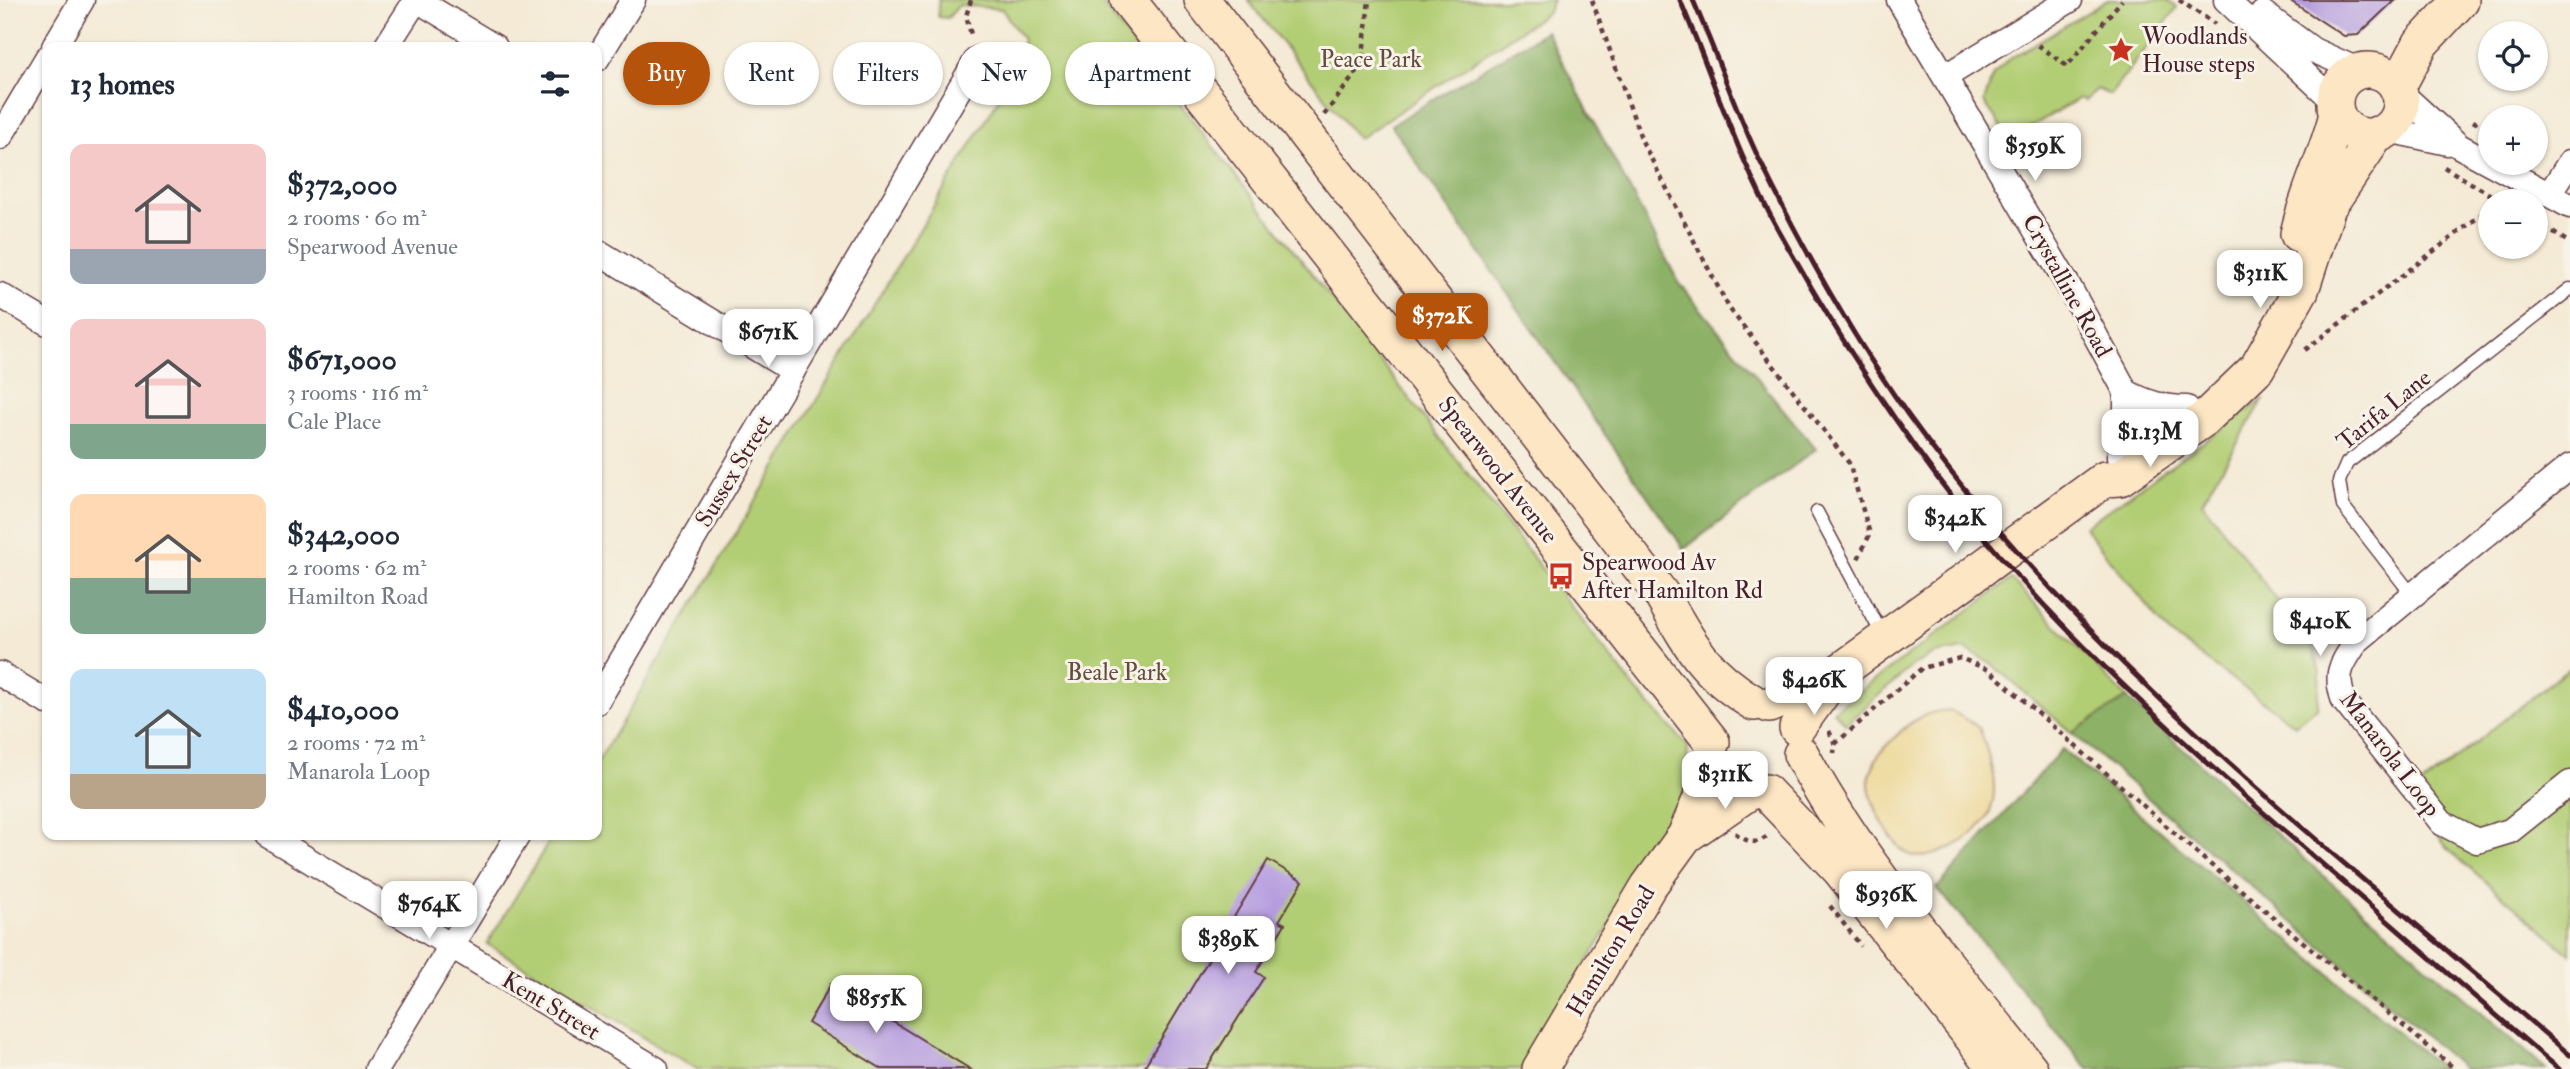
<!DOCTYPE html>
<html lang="en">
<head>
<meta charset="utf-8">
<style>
  :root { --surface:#fff; --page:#f6f6f7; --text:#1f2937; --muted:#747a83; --accent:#b45309 }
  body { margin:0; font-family:"IM FELL Double Pica",serif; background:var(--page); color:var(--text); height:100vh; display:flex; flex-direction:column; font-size:26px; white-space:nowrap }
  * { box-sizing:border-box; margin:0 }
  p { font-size:23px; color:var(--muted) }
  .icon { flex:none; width:38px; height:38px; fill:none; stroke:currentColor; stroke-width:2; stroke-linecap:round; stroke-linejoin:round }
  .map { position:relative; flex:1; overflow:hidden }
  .sheet { position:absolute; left:42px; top:42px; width:560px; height:798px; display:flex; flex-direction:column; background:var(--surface); border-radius:14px; box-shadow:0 2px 5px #0004 }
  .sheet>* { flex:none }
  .guide { position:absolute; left:623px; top:42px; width:665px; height:63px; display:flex; gap:14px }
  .fabs { position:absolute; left:2478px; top:21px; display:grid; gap:14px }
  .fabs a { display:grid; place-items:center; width:70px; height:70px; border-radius:50%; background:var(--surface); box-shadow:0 2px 5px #0004; font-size:35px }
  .price { position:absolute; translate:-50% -60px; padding:0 16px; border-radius:14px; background:#fff; color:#222; font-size:23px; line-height:46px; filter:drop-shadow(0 2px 4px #0008) }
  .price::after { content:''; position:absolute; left:50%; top:42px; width:21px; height:16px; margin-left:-10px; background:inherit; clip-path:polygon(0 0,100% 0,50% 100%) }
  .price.selected { background:var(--accent); color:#fff }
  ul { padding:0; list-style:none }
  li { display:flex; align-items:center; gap:21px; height:175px; padding:0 28px }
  li span { display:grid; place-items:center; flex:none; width:196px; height:140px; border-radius:14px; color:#555 }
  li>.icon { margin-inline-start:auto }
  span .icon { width:84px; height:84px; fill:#fffc; stroke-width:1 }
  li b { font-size:30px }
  h2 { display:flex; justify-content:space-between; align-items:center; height:84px; padding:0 28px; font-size:30px }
  .chip { padding:0 24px; border-radius:32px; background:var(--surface); box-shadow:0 2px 5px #0004; font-size:24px; line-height:63px }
  .chip.selected { background:var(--accent); color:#fff }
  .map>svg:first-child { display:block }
  .green { fill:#b2ce74; stroke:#7e7650; stroke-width:2 }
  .forest { fill:#8db166; stroke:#6c6848; stroke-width:2 }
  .sand { fill:#eeda9e; stroke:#9c7c64; stroke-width:2 }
  .building { fill:#b69ddf }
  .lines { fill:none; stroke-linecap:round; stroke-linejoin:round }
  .service-casing { stroke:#643d44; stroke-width:15 }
  .minor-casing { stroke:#643d44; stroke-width:27 }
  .secondary-casing { stroke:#643d44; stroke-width:38 }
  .path { stroke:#643d44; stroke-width:4.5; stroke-dasharray:5 5; stroke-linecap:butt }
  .service { stroke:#fff; stroke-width:12 }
  .minor { stroke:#fff; stroke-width:24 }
  .secondary { stroke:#fce6c4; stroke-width:35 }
  .rail { stroke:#4a1f2b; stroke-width:5 }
  .labels { text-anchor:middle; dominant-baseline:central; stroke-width:6; stroke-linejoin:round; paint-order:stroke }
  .poi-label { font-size:24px; fill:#4a1f2b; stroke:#f7f3e8; text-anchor:start }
  .park-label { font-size:24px; fill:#644b3d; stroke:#f7f3e8 }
  .street-label { font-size:24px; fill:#4a1f2b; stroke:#f7f3e8 }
</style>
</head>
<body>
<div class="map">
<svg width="2570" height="1069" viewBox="0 0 2570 1069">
  <rect width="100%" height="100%" fill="#f7f3e8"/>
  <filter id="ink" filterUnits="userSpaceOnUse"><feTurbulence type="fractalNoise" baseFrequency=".0143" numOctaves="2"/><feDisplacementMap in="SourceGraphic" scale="14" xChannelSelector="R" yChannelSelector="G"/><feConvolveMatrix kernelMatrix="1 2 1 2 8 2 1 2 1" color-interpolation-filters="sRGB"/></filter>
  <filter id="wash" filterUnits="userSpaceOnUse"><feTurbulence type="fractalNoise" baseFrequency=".00686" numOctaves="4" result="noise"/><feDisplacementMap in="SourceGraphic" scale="28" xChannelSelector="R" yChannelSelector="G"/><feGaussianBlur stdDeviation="1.57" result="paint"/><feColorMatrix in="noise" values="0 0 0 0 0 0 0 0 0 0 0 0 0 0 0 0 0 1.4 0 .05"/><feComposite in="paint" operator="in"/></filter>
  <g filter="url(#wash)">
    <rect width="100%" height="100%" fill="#f4ead5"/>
    <!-- green -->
    <path class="green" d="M939 0H1099L1637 691 1688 746 1684 806 1521 1069H697L487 944 553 835H597V763L1007 85 1023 40 1002 9 959 5 948 18 938 17Z
      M1248 0H1553L1548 12 1358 139Z
      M2108 0H2168L2177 8 2110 95 2097 89 2085 101 2080 98 2010 139 1984 102 1993 75 2009 59Z
      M2264 399 2202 502 2313 647 2320 672 2318 707 2295 725 2170 634 2084 527Z
      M2011 579 2127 698 2072 733 1990 663 1965 649 1934 654 1913 665 1846 724 1833 711Z
      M2570 667V954L2450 851 2406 798Z"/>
    <!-- forest -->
    <path class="forest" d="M1546 31 1679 283 1816 449 1684 549 1391 125Z
      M2127 698 2329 881 2546 1069H2464L2072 733Z
      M2062 749 2442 1069H2088L1937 888Z"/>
    <!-- sand -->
    <path class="sand" d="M1950 710 1979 727C1996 775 2010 818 1954 846 1942 852 1928 859 1914 856 1894 853 1868 801 1869 782 1870 771 1877 755 1884 748 1907 725 1917 712 1950 710Z"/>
    <g id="blocks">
      <!-- building -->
      <path class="building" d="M2289 0H2395L2358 35 2344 36Z
        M1268 860 1303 881 1279 921 1285 924 1256 972 1264 977 1206 1069H1143Z
        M831 984 970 1069H882L808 1023Z"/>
    </g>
  </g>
  <g filter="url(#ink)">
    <use href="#blocks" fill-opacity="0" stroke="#643d44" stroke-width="2"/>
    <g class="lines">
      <!-- service casing -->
      <g class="service-casing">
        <path id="service" d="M1817 512 1884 638
          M2413 596 2343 506 2339 481 2347 463 2570 289"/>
      </g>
      <!-- minor casing -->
      <g class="minor-casing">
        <path id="minor" d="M417 0 495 47
          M1899 0 2068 285 2126 392V435L2119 457
          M2226 0 2335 102
          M2263 13 2313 50 2360 71
          M54 47 82 0
          M386 47 416 0
          M597 59 633 0
          M1946 76 2070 0
          M2399 91 2459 146 2570 206
          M2388 130 2448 143
          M0 137 47 58
          M2549 195 2570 162
          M597 251 793 371
          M0 295 47 323
          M2126 392C2147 403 2164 408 2187 408
          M2570 466 2357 641C2341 665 2334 673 2344 701L2442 823 2477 841 2510 831 2570 783
          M0 674 47 702
          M597 702 977 59
          M267 835 656 1069
          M377 1069 518 835"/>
      </g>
      <!-- secondary casing -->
      <g class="secondary-casing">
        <path id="secondary" d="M1128 0 1712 742
          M1202 0 1661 594C1690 645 1703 672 1754 703
          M2335 103a33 33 0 1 1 66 0a33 33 0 1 1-66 0Z
          M2397 88 2421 43 2461 0
          M2298 234C2307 193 2327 155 2337 114
          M1769 705 1835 675 2105 479 2120 478 2204 419 2257 368 2301 290 2328 207 2377 134
          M1797 728 1833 678
          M1801 754C1862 868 1950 967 2030 1069
          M1766 792 1840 870 1997 1069
          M1685 836 1749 792
          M1540 1069 1648 887 1685 836 1715 765"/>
      </g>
      <!-- path -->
      <path class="path" d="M971 0 966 16 972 38
        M1592 0 1642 141 1729 308 1849 463 1870 534 1858 559
        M2179 0 2215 24
        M2038 45 2067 66 2122 0
        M1324 115 1362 65 1369 0
        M2473 121 2490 132
        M2444 167 2501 201
        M2536 222 2570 243
        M2305 350 2490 208
        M1829 731 1835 744 1834 753
        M1835 744 1922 668 1960 658 1989 670 2205 860 2455 1069
        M1735 833C1749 843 1756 846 1770 834
        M1830 906 1861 946"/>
      <!-- service -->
      <use href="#service" class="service"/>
      <!-- minor -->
      <use href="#minor" class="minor"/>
      <!-- secondary -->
      <use href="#secondary" class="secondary"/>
      <!-- rail -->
      <path class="rail" d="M1680 0C1713 77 1738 159 1780 233 1834 330 1894 423 1962 510 2056 629 2168 729 2282 829 2374 909 2466 990 2559 1069
        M1693 0C1716 53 1735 109 1760 161 1803 249 1852 336 1908 415 2088 666 2338 855 2570 1055"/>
    </g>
  </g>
  <!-- icons -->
  <defs>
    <g id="sight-bare" transform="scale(2.1)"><path d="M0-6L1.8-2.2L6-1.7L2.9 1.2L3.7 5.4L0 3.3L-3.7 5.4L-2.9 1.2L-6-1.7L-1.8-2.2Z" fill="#c8321e" stroke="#f7f3e8" stroke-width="2.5" paint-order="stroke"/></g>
    <g id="bus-bare" transform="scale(2.1)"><path d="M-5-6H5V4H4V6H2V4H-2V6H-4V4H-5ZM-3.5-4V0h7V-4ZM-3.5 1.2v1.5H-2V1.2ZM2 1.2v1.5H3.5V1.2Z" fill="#c8321e" stroke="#f7f3e8" stroke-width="2.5" paint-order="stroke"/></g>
  </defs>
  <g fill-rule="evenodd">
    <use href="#sight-bare" x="2121" y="50"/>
    <use href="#bus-bare" x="1561" y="576"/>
  </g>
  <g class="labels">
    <!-- poi labels -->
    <g class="poi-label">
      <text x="2142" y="36">Woodlands<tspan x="2142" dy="28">House steps</tspan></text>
      <text x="1582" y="562">Spearwood Av<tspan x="1582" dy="28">After Hamilton Rd</tspan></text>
    </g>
    <!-- park labels -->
    <g class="park-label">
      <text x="1371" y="59">Peace Park</text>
      <text x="1117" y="672">Beale Park</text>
    </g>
    <!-- street labels -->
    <g class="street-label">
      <text transform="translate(2067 286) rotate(61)">Crystalline Road</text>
      <text transform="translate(2384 410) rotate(-39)">Tarifa Lane</text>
      <text transform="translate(1498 470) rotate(52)">Spearwood Avenue</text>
      <text transform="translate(734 471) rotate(-59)">Sussex Street</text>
      <text transform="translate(2390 754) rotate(53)">Manarola Loop</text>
      <text transform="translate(1611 951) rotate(-59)">Hamilton Road</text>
      <text transform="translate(551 1006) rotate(31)">Kent Street</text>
    </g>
  </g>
</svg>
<div class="fabs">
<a><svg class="icon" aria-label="locate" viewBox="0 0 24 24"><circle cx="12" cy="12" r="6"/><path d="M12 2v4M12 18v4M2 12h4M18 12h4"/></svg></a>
<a>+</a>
<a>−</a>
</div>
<b class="price" style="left:2035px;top:183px">$359K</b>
<b class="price" style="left:2260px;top:310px">$311K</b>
<b class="price selected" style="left:1442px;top:353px">$372K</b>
<b class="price" style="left:768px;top:369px">$671K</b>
<b class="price" style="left:2150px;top:469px">$1.13M</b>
<b class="price" style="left:1955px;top:555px">$342K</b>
<b class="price" style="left:2320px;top:658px">$410K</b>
<b class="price" style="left:1814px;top:717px">$426K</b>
<b class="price" style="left:1725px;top:811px">$311K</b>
<b class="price" style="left:1886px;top:931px">$936K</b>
<b class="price" style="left:429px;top:941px">$764K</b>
<b class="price" style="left:1228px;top:976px">$389K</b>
<b class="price" style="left:876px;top:1035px">$855K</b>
<div class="guide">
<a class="chip selected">Buy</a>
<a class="chip">Rent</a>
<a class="chip">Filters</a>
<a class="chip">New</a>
<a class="chip">Apartment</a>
</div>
<section class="sheet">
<h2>13 homes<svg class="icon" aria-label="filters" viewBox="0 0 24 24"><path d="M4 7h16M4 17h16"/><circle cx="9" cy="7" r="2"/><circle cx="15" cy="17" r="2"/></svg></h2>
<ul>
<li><span style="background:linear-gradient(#f6c9c9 75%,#9aa5b1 0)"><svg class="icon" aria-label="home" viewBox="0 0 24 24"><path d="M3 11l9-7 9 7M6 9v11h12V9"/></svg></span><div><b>$372,000</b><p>2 rooms · 60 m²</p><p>Spearwood Avenue</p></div></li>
<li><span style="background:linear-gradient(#f6c9c9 75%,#7fa58c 0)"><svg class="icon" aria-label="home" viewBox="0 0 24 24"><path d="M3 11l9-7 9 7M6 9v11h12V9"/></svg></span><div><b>$671,000</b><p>3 rooms · 116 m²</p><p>Cale Place</p></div></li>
<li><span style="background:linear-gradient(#ffd9b3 60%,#7fa58c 0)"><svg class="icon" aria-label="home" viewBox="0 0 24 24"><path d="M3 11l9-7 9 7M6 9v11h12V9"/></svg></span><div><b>$342,000</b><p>2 rooms · 62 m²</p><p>Hamilton Road</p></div></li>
<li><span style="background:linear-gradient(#bfe0f5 75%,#b9a48a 0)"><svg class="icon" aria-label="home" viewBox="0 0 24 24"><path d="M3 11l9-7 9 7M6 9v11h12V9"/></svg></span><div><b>$410,000</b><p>2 rooms · 72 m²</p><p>Manarola Loop</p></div></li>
</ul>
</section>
</div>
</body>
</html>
